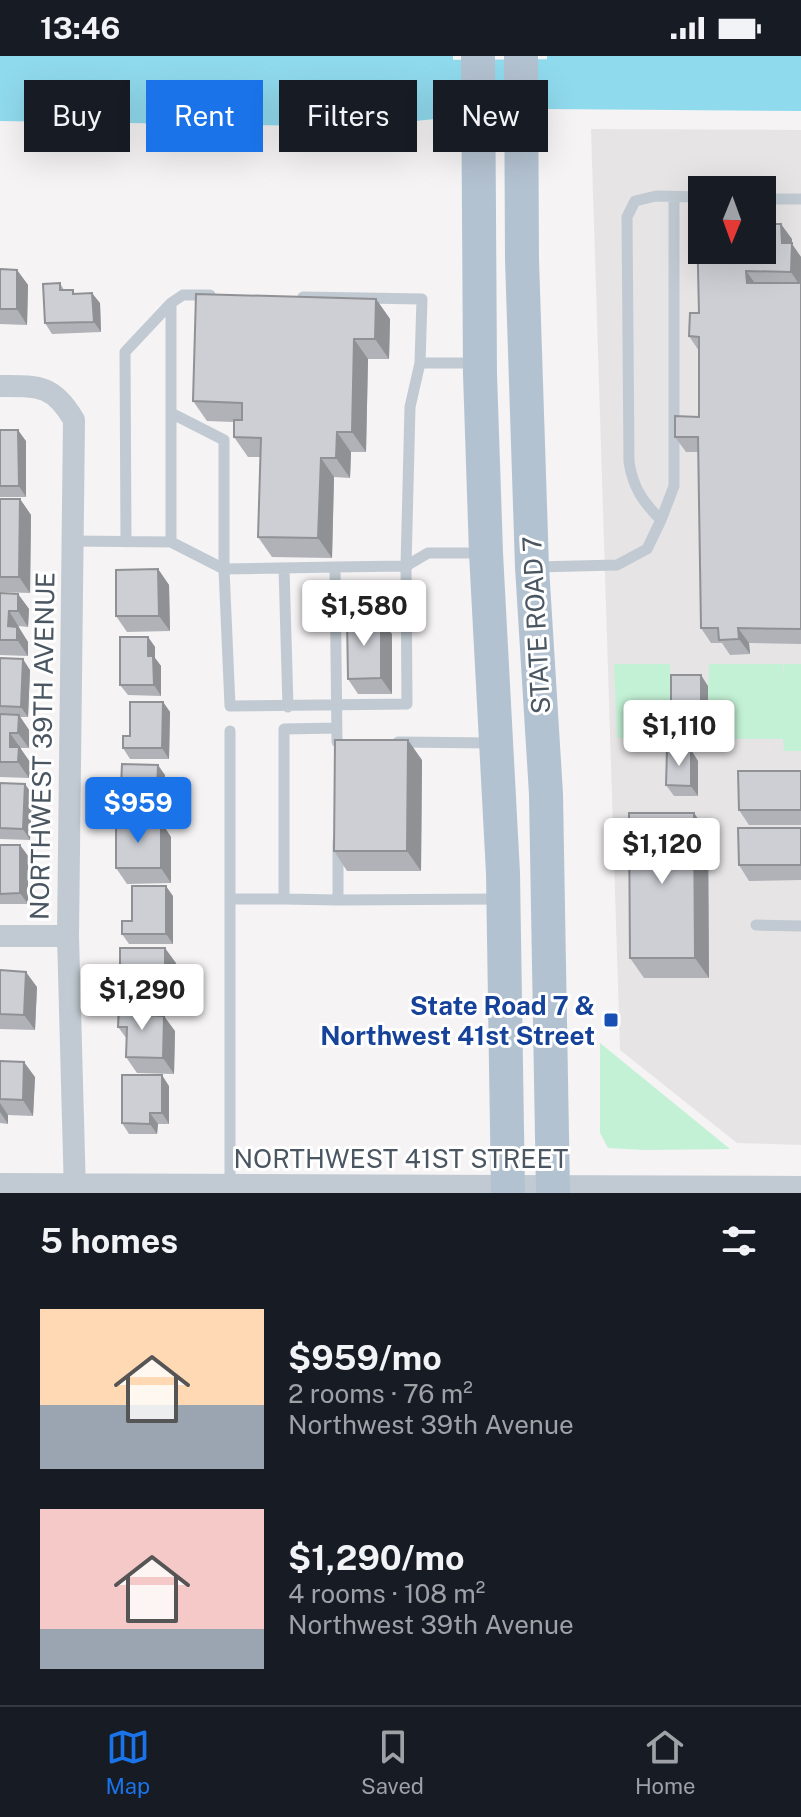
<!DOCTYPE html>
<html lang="en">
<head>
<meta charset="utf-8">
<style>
  :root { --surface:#171b24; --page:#242831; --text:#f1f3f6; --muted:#9ea1a6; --line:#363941; --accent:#1a73e8 }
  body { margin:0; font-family:"Public Sans",sans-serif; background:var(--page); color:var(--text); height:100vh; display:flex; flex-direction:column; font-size:30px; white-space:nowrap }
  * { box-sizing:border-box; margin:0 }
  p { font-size:26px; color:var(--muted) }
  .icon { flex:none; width:44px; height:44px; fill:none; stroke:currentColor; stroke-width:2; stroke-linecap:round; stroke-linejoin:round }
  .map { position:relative; height:1137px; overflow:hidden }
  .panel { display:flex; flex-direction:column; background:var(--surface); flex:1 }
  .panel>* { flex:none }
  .banner { position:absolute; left:24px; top:24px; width:754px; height:72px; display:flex; gap:16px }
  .needle { width:52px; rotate:181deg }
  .controls { position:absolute; left:688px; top:120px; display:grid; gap:16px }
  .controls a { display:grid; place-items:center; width:88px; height:88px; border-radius:0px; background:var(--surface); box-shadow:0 8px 32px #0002; font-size:40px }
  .price { position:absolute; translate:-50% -68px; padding:0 18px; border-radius:8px; background:#fff; color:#222; font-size:26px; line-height:52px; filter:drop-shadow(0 2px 4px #0008) }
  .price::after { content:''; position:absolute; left:50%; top:48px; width:24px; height:18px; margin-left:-12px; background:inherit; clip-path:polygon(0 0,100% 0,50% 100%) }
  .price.current { background:var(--accent); color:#fff }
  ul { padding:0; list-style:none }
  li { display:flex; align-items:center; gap:24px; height:200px; padding:0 40px }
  li span { display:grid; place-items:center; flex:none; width:224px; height:160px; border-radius:0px; color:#555 }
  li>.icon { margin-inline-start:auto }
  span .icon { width:96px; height:96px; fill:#fffc; stroke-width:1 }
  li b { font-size:34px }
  h2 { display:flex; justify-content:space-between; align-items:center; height:96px; padding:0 40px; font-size:34px }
  .chip { padding:0 28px; border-radius:0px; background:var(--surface); box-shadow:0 8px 32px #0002; font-size:28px; line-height:72px }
  .chip.current { background:var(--accent); color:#fff }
  .status { display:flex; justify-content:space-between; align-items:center; height:56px; padding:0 40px; background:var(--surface); direction:ltr }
  .status svg { height:22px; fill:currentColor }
  .dock { display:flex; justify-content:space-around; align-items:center; height:112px; border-top:2px solid var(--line); background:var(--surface); font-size:22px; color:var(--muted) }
  .dock a { display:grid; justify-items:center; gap:4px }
  .dock .current { color:var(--accent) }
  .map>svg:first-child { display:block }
  .education { fill:#e6e4e5; fill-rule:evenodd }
  .green { fill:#c3f1d5 }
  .water { fill:#90daee }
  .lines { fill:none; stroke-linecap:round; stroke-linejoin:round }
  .canal { stroke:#90daee; stroke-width:22 }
  .lane { stroke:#c1cad2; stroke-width:11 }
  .street { stroke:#c1cad2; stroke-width:22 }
  .primary { stroke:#b3c2d1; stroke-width:34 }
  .wall { fill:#b0b2b7 }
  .shaded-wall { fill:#909195 }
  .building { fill:#cdcfd5; stroke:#909195; stroke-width:2 }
  .transit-dot { fill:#1a4fb4; stroke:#fff; stroke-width:3 }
  .labels { text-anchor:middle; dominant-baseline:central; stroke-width:6; stroke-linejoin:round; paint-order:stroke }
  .street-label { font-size:26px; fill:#4a5661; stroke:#fff }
  .transit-label { font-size:26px; font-weight:bold; fill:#164399; stroke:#fff; text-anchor:end }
</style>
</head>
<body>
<div class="status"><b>13:46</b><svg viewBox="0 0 49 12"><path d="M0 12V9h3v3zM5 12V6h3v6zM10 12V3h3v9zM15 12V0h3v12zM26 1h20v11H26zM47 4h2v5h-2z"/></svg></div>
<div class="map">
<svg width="801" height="1137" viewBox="0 0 801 1137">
  <rect width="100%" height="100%" fill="#f5f3f3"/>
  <!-- education -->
  <path class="education" d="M591 73 801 74V1089L737 1087 620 994ZM702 134H762V194H702Z"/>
  <!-- green -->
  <path class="green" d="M614 608H670L671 631 708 632 709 608H783V625L784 608H801V695H784L783 683 617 682Z
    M600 987 730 1093 645 1094 608 1092 600 1077Z"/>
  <!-- water -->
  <path class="water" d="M0 0H453V64C433 60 397 69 375 71L0 65Z
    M547 0H801V55L546 53Z"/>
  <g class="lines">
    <!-- canal -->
    <path class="canal" d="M426 15 576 14"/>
    <!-- lane -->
    <path class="lane" d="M762 143H801
      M303 241 422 243 420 307
      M171 247V357
      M171 357 224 384V513L171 486Z
      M661 464 674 430V141
      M73 485 171 486
      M126 486 125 296 171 247 183 239H210
      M335 511 224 513 230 650 407 648 406 510 410 351 420 307H476
      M536 511 617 509 647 493 661 464C643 446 633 432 629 406L627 161 635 145 656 140 702 141
      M284 512 288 651
      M337 672 284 673V843L338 844
      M230 675V843H284
      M337 686 335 511 406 510 428 497H480
      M398 686 493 687
      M338 786V844L499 843
      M756 869 801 870
      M230 1131V843"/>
    <!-- street -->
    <path class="street" d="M0 330C38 330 53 328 74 364L68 880 75 1137
      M0 880H68
      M0 1128 801 1131"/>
    <!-- primary -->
    <path class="primary" d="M478 0 480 318 486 497 503 817 508 1137
      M521 0 522 203 532 511 546 738 553 1137"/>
  </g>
  <!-- wall -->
  <path class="wall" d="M697 167 792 183V188L801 201V588L749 587 750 598 730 599 722 587H711L701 572 698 396H686L675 381 699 361V295L689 280 699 257Z
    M0 213 17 214 28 229 27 269 0 268Z
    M60 227 64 234 100 247 101 276 52 278 45 267Z
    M376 243 390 263 389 303H368L366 396H351L350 422 334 421 332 502 272 501 258 481 260 401H248L234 381V366L207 365 193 345Z
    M0 374 26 385V441H0Z
    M0 443H20L31 459 30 537 0 536Z
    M158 513 169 529 170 575 127 576 116 560Z
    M0 537 18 538 29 553 28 571 19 570V573L28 586V600L0 599Z
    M392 578V638H358L348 623Z
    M148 581 155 591V602L161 610V640L128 639 120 629Z
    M0 602 30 614 28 661H20L29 674V692H21V694L30 706 29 722 0 721Z
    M708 630V681H678L671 671Z
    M163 646 170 656 169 703H130L123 692 130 680Z
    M691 694 698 705V740H674L666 729Z
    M422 704 421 815H347L334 795Z
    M801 715V769H749L739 754Z
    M165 719 164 766H161L171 781V827L127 828 116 812 157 766 127 765 120 754Z
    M0 727 32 738 30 784 0 783Z
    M801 772V824L749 825 739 809Z
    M708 777 709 922H644L630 902Z
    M0 789H20L28 800V848H0Z
    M173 840V888H129L122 878 132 865Z
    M176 907V949L148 950 155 960 175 975 174 1018 137 1017 126 1001 127 983 118 971 131 949 120 935Z
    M0 914 37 931 35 974 0 973Z
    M0 1005 35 1021 33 1060 8 1059V1068L0 1067Z
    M169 1030V1068H158L157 1078H129L122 1067Z"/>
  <!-- shaded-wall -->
  <path class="shaded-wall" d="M781 168 792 183V188L801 201V231L791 216 782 187Z
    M17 214 28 229 27 269 17 253Z
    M746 215 757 230 747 227Z
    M92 237 100 247 101 276 94 266Z
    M376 243 390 263 389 303 375 283Z
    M354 283 368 303 366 396 352 376Z
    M18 374 26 385V441L19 430Z
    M337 376 351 396 350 422 336 402Z
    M321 402 334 421 332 502 318 482Z
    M20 443 31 459 30 537 19 521Z
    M158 513 169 529 170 575 159 560Z
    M18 538 29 553 28 571 18 555Z
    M9 555 28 586V600L8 570Z
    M381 562 392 578V638L381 622Z
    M738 572 749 587 750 598 739 583Z
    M148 581 155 591V602L161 610V640L154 629 148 600Z
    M23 603 30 614 28 661 21 651Z
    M701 619 708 630V681L701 670Z
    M163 646 170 656 169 703 162 692Z
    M19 659 29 674V692L18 677Z
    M10 677 30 706 29 722 18 706 10 691Z
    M408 684 422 704 421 815 407 795Z
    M691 694 698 705V740L691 730Z
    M158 709 165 719 164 766 156 756Z
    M25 728 32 738 30 784 23 773Z
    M694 757 708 777 709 922 695 902Z
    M161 766 171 781V827L161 812Z
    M20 789 28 800V848L20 837Z
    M166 830 173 840V888L166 878Z
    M165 892 176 907V949L165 934Z
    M26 916 37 931 35 974 24 959Z
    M148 950 159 965 148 959Z
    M164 960 175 975 174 1018 163 1002Z
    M24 1006 35 1021 33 1060 23 1044Z
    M162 1019 169 1030V1068L162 1057Z
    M0 1047 8 1059V1068L0 1056Z
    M150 1057 158 1068 157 1078 150 1068Z"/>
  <!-- building -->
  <path class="building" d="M697 167H702V194H762V168H781L782 187H792L791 216 746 215 747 227H801V573L738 572 739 583 719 584 718 572H701L698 381H675V360L699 361V281L689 280 690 257H699Z
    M0 213 17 214V253H0Z
    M60 227V234H73V238L92 237 94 266 45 267 43 228Z
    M196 238 376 243 375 283H354L352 376H337L336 402H321L318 482 258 481 261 382 234 381V364H242V347L193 345Z
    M0 374H18L19 430H0Z
    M0 443H20L19 521H0Z
    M158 513 159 560H116V514Z
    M0 537 18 538V555H9L8 570 17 571V584H0Z
    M381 562V622L348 623 347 563Z
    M120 581H148V600H153L154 629H120Z
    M0 602 23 603 21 651 0 650Z
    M671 619H701V670L671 671Z
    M130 646H163L162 692H123V680H130Z
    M0 658 19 659 18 677H10V691H19L18 706H0Z
    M335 684H408L407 795H334Z
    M667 694H691V730L666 729Z
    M122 708 158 709 156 756 120 754Z
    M738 715H801V754H739Z
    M0 727 25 728 23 773 0 772Z
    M629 757H694L695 902H630Z
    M116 766H161V812H116Z
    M738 772H801V809H739Z
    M0 789H20V837L0 838Z
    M132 830H166V878H122V865H132Z
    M120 892H165V934L120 935Z
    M0 914 26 916 24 959 0 958Z
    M119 949 148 950V959L164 960 163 1002 126 1001 127 971H118Z
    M0 1005 24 1006 23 1044 0 1043Z
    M122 1019H162V1057H150V1068L122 1067Z"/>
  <!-- markers -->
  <rect class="transit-dot" x="603" y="956" width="16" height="16" rx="4"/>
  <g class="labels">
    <!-- street labels -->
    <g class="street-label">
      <text transform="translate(536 569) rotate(-93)">STATE ROAD 7</text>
      <text transform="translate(42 690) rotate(-89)">NORTHWEST 39TH AVENUE</text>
      <text x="401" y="1102">NORTHWEST 41ST STREET</text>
    </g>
    <!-- transit labels -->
    <g class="transit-label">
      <text x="595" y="949">State Road 7 &amp;<tspan x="595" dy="30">Northwest 41st Street</tspan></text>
    </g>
  </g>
</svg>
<div class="controls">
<a><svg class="needle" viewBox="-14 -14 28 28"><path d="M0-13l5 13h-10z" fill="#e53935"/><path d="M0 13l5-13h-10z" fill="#9ea1a6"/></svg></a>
</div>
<b class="price" style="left:364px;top:592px">$1,580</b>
<b class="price" style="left:679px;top:712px">$1,110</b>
<b class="price current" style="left:138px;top:789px">$959</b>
<b class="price" style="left:662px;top:830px">$1,120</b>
<b class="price" style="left:142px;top:976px">$1,290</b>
<div class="banner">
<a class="chip">Buy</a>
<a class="chip current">Rent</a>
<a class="chip">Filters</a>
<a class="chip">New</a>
</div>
</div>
<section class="panel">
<h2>5 homes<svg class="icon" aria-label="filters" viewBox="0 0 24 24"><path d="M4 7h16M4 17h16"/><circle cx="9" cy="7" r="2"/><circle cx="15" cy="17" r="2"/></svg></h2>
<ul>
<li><span style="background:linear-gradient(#ffd9b3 60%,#9aa5b1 0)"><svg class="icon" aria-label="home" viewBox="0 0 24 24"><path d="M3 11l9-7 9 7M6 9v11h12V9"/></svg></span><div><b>$959/mo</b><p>2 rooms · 76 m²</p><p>Northwest 39th Avenue</p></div></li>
<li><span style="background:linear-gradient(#f6c9c9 75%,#9aa5b1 0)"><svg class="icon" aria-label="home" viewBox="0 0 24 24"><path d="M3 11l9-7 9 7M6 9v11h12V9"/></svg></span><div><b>$1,290/mo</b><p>4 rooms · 108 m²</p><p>Northwest 39th Avenue</p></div></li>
</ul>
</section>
<nav class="dock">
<a class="current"><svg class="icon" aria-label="map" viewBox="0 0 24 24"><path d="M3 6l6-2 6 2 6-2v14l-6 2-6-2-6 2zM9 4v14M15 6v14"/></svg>Map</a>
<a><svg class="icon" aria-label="saved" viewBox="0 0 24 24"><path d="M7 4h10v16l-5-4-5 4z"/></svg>Saved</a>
<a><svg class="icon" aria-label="home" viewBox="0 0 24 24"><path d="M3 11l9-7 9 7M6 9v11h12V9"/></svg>Home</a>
</nav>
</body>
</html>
